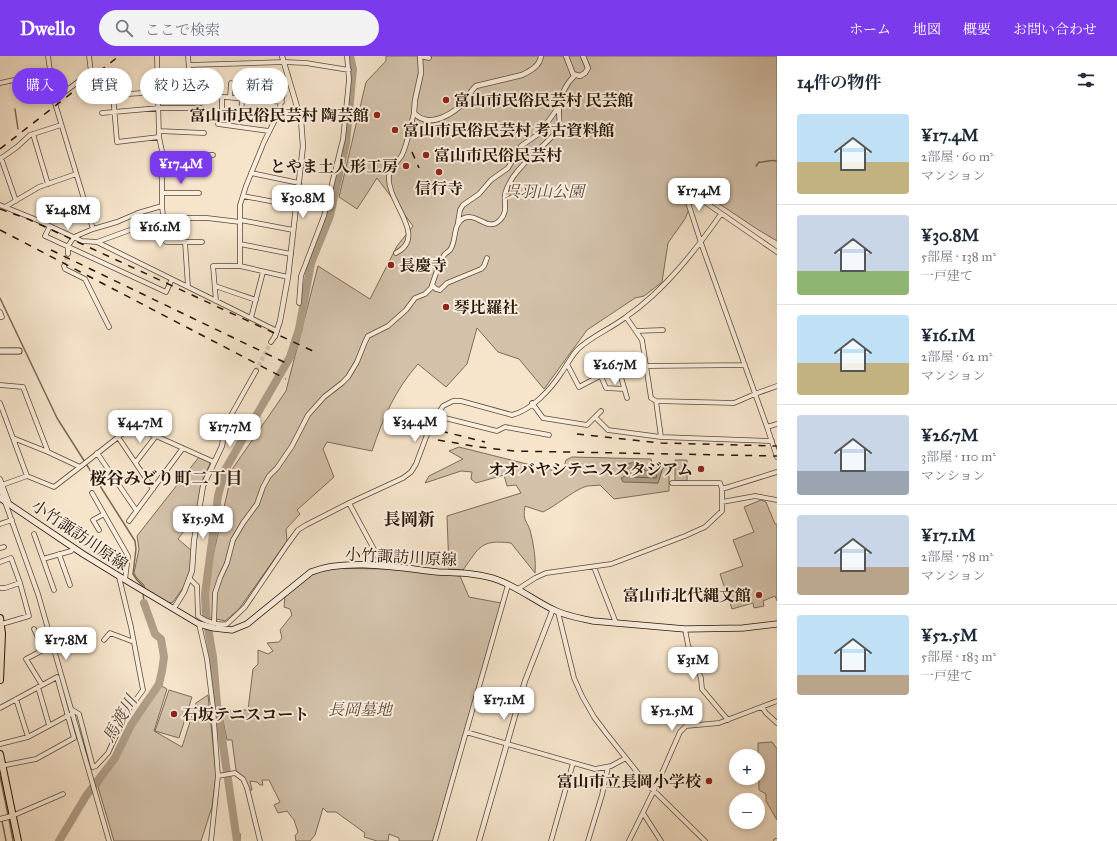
<!DOCTYPE html>
<html lang="ja">
<head>
<meta charset="utf-8">
<style>
  :root { --surface:#fff; --page:#f2f2f3; --text:#1f2937; --muted:#747a83; --line:#e0e1e3; --accent:#7c3aed }
  body { margin:0; font-family:"IM FELL Great Primer","Noto Serif JP",serif; background:var(--page); color:var(--text); height:100vh; display:flex; flex-direction:column; font-size:15px; white-space:nowrap }
  * { box-sizing:border-box; margin:0 }
  p { font-size:13px; color:var(--muted) }
  .icon { flex:none; width:22px; height:22px; fill:none; stroke:currentColor; stroke-width:2; stroke-linecap:round; stroke-linejoin:round }
  .map { position:relative; flex:1; overflow:hidden }
  .details { display:flex; flex-direction:column; background:var(--surface); width:340px }
  .details>* { flex:none }
  .guide { position:absolute; left:12px; top:12px; width:380px; height:36px; display:flex; gap:8px }
  .controls { position:absolute; left:729px; top:693px; display:grid; gap:8px }
  .controls a { display:grid; place-items:center; width:36px; height:36px; border-radius:50%; background:var(--surface); box-shadow:0 2px 6px #0003; font-size:20px }
  .price { position:absolute; translate:-50% -34px; padding:0 9px; border-radius:8px; background:#fff; color:#222; font-size:13px; line-height:26px; filter:drop-shadow(0 1px 2px #0008) }
  .price::after { content:''; position:absolute; left:50%; top:24px; width:12px; height:9px; margin-left:-6px; background:inherit; clip-path:polygon(0 0,100% 0,50% 100%) }
  .price.current { background:var(--accent); color:#fff }
  ul { padding:0; list-style:none }
  li { display:flex; align-items:center; gap:12px; height:100px; padding:0 20px }
  li+li { border-top:1px solid var(--line) }
  li span { display:grid; place-items:center; flex:none; width:112px; height:80px; border-radius:4px; color:#555 }
  li>.icon { margin-inline-start:auto }
  span .icon { width:48px; height:48px; fill:#fffc; stroke-width:1 }
  li b { font-size:17px }
  h2 { display:flex; justify-content:space-between; align-items:center; height:48px; padding:0 20px; font-size:17px }
  .pill { padding:0 14px; border-radius:18px; background:var(--surface); box-shadow:0 2px 6px #0003; font-size:14px; line-height:36px }
  .pill.current { background:var(--accent); color:#fff }
  header { display:flex; align-items:center; gap:24px; box-sizing:border-box; height:56px; padding:0 20px; background:var(--accent); color:#fff }
  header strong { font-size:19px }
  nav { display:flex; gap:22px; margin-inline-start:auto; font-size:14px }
  .search { width:280px; height:36px; background:var(--page); display:flex; align-items:center; gap:10px; box-sizing:border-box; padding:0 14px; border-radius:22px; color:var(--muted); font-size:15px }
  main { display:flex; flex:1; min-height:0 }
  .map>svg:first-child { display:block }
  .green { fill:#d3c1aa; stroke:#7d6c58 }
  .water { fill:#b09e88; stroke:#796854 }
  .lines { fill:none; stroke-linecap:round; stroke-linejoin:round }
  .shore { stroke:#6c5a48; stroke-width:1 }
  .stream { stroke:#796854; stroke-width:1.5 }
  .river { stroke:#b09e88; stroke-width:8 }
  .minor-tunnel { stroke:#d7c5ae; stroke-width:4; stroke-dasharray:4 2; stroke-linecap:butt }
  .minor-casing { stroke:#5b4a38; stroke-width:5.5 }
  .tertiary-casing { stroke:#5b4a38; stroke-width:6 }
  .secondary-casing { stroke:#271607; stroke-width:7 }
  .primary-casing { stroke:#271607; stroke-width:8 }
  .minor { stroke:#f9eddd; stroke-width:4 }
  .tertiary { stroke:#f9eddd; stroke-width:4.5 }
  .secondary { stroke:#f9eddd; stroke-width:5.5 }
  .primary { stroke:#f6e4cb; stroke-width:6 }
  .rail { stroke:#271607; stroke-width:1.5; stroke-dasharray:7 7; stroke-linecap:butt }
  .poi-dot { fill:#8f2418; stroke:#f9eddd; stroke-width:1.5 }
  .labels { text-anchor:middle; dominant-baseline:central; stroke-width:4; stroke-linejoin:round; paint-order:stroke }
  .poi-label { font-size:16px; font-weight:bold; fill:#271607; stroke:#f9eddd; text-anchor:start }
  .park-label { font-size:16px; font-style:italic; fill:#5b4938; stroke:#f9eddd }
  .street-label { font-size:16px; fill:#271607; stroke:#f9eddd }
  .neighbourhood-label { font-size:17px; font-weight:bold; fill:#271607; stroke:#f9eddd }
  .water-label { font-size:17px; font-style:italic; fill:#5e4c3b; stroke:#f9eddd }
</style>
</head>
<body>
<header>
<strong>Dwello</strong>
<div class="search"><svg class="icon" aria-label="search" viewBox="0 0 24 24"><circle cx="10" cy="10" r="6"/><path d="M15 15l6 6"/></svg>ここで検索</div>
<nav><a>ホーム</a><a>地図</a><a>概要</a><a>お問い合わせ</a></nav>
</header>
<main>
<div class="map">
<svg width="777" height="785" viewBox="0 0 777 785">
  <rect width="100%" height="100%" fill="#f6e4cb"/>
  <filter id="stains"><feTurbulence type="fractalNoise" baseFrequency=".005" numOctaves="4"/><feColorMatrix values="0 0 0 0 .2 0 0 0 0 .09 0 0 0 0 .02 0 0 0 .5 -.17"/></filter>
  <radialGradient id="worn" r=".72"><stop offset=".6" stop-color="#630" stop-opacity="0"/><stop offset="1" stop-color="#630" stop-opacity=".3"/></radialGradient>
  <!-- green -->
  <path class="green" d="M386 0H777V185L757 173 697 133 685 163 668 187 662 226 644 240 635 242 587 274 544 333 519 303 498 296 477 272 467 308 446 331 418 308C395 334 383 362 372 395L327 386 323 393 334 421 297 454 300 458 286 473 287 485 239 553 225 565 208 561 206 537 212 504 233 412 286 335 318 210 370 243 397 190 413 170 377 122 357 153 339 141 366 26 386 5Z
    M459 391 555 415 563 414 566 404 572 401 651 403 653 410 647 411 640 426 658 427 662 414 665 411 669 413V435L614 443 600 429C595 430 589 429 584 431 570 437 557 449 543 456L525 450C522 467 528 464 531 478 534 491 536 504 535 517L511 487C480 483 479 492 463 514L449 513 447 460 521 437 516 429 507 430 504 419 476 427 471 423 472 416 461 415 425 427 429 420 463 403 449 395Z
    M199 401 208 404 210 408 203 423 195 461 178 483 192 495 191 511 187 526 173 546 169 547 145 533 144 529 136 521 134 517 139 493 137 480Z
    M675 404H687V425H675Z
    M761 444 766 446 775 468H777V545L775 540 763 545 764 550 754 552 753 547 732 553 720 518 743 510 733 484 754 476 744 451Z
    M320 512 390 513 460 520 469 541 501 547 433 785H399V782L389 778 388 785H377L364 781 365 777 336 756H327L323 752 315 779 310 785H296L295 780 298 776 294 764 287 755 278 757 274 749 280 746 269 724H262L263 729H260L257 726 250 725 252 734H248L236 714 232 684H227L221 655 248 654 253 613 258 608V594L268 598 273 595 267 587 279 586 282 582 280 574 292 559 290 553 284 551 285 540Z
    M160 629 167 633 154 675 182 691 196 647 208 639 216 719 212 751 201 785H114L98 731 117 702 131 673Z
    M169 634 192 641 179 682 155 675Z
    M772 686 777 693V764L766 745V738L759 734 758 687Z"/>
  <!-- water -->
  <path class="water" d="M639 405 647 411 659 408 665 411 662 414 658 427 623 426 621 422 627 419V408Z"/>
  <g class="lines">
    <!-- shore -->
    <path class="shore" d="M638 409 646 415 656 414 657 416 656 422 631 421V412Z"/>
    <!-- stream -->
    <path class="stream" d="M15 53 18 73
      M756 110 759 106C765 107 770 103 777 105
      M0 242 57 362 135 485 136 493 133 518 137 524 143 530V532
      M143 536 144 547
      M0 720 8 759
      M9 763 13 785
      M2 765 6 785
      M236 778H240V785"/>
    <!-- river -->
    <path class="river" d="M59 785 86 740 115 702 131 669 159 628 162 615 164 601 161 583 155 578 144 547
      M237 785 217 648 213 601 206 561 205 538 218 440 225 414 290 301 299 273 311 207 330 160 346 87 353 13 350 0"/>
    <!-- minor-tunnel -->
    <path class="minor-tunnel" d="M64 210 68 198
      M256 315 271 286"/>
    <!-- minor casing -->
    <g class="minor-casing">
      <path id="minor" d="M48 0 54 44 93 173
        M157 0 159 81 162 95V150L166 186H202
        M420 0 429 2
        M189 9 284 6 306 7 349 14
        M0 27 51 16
        M158 29 190 27 188 0
        M158 36 113 39 117 86 159 81
        M213 40 282 46
        M230 41 231 27
        M54 44 91 16 89 0
        M257 44V28
        M102 57 159 52H201
        M222 58V41
        M241 62 242 43
        M218 68 269 75
        M159 75 204 77
        M33 78 48 128
        M162 99H213
        M1 102 16 145
        M0 103 17 91 30 79 61 69
        M251 117 299 127
        M683 131 701 187 767 371 777 401
        M683 131 777 196
        M162 137H199
        M243 140 296 150
        M0 149 37 164 82 185 97 186 277 275
        M5 151 39 131 76 118
        M240 164 293 174
        M458 166 460 154 463 149 479 138 491 124 508 112 521 90 540 77 557 53H559
        M50 170 45 180 166 236 172 223
        M97 186 163 162H207L240 166
        M185 186 188 231
        M240 188 291 198
        M396 197C429 180 386 146 389 120 390 112 398 106 402 99 408 86 410 71 414 57
        M68 198V190L74 181 93 173 117 166 138 157 162 150
        M64 210 65 213 85 223 109 271
        M240 210V149L246 130 264 86 278 58 286 27 288 20
        M432 229 436 233 440 234 447 227 481 213 484 210 487 202
        M215 230 256 244
        M216 245 213 210H240L288 221
        M299 247 301 220 324 160 343 83 349 24 347 0
        M0 256 2 261H0
        M626 261 642 284 651 342 656 345 734 347 755 338 777 330
        M251 262 263 216
        M636 275 663 274
        M271 286 275 280
        M567 308 579 331 598 321 645 305
        M646 310 745 309
        M619 314 627 342
        M601 320 606 332 624 333
        M0 329 23 331 48 396
        M656 345 661 381 772 385
        M0 347 27 420
        M532 347 543 362 587 369 601 355
        M595 361 608 374 661 381
        M434 362 441 361 497 375 505 371 549 379
        M225 370 256 315
        M767 371 777 368
        M118 381 153 433
        M97 397 136 454
        M136 406 156 380
        M80 411 131 371 156 380 214 406
        M0 423 9 447
        M2 429 27 420 54 431 80 411 48 396 13 382
        M0 432 38 538 109 785
        M722 433 777 416
        M92 437 128 500 125 524
        M722 446 755 440 777 444
        M349 447 383 510
        M129 465 183 392
        M0 468 12 464
        M99 474 93 464 104 458
        M34 478 43 503
        M0 492 4 491
        M59 498 70 529
        M0 506 11 502 20 527 29 560 2 568
        M594 511 616 567
        M190 523 197 530 198 560C205 565 218 570 227 568L245 551 287 489 298 474 306 469 349 447 403 422 411 416 416 408 431 368 443 350 453 345H461L512 359C532 354 551 333 562 316 567 309 572 299 578 293 592 280 610 273 626 261 664 235 695 195 721 158
        M0 532H5L20 527
        M518 533 535 522 546 517 611 508 685 480 705 471 722 455V433L720 427H672
        M54 534 43 503 71 495 74 492
        M558 556 574 622 582 640 594 661 606 677 645 726 705 785
        M214 567 215 537 220 522 227 507 233 484 243 467 257 448 263 431 269 420 277 412 292 390 308 359 324 341 342 327 348 321 357 306 365 286 368 280 388 270 406 254 415 242 425 238 431 232C434 223 440 204 445 198 446 197 448 196 450 194 457 185 452 168 464 162 477 156 488 177 500 164 508 156 504 148 505 138 506 133 510 126 513 121 525 103 545 90 559 73 560 66 559 61 559 54 559 41 566 28 575 19
        M199 568 207 603 213 652 218 720 211 785
        M34 573 44 594
        M685 573 688 589 701 622 702 633 728 664
        M104 584 110 577 134 586
        M42 629 26 603 47 592
        M38 631 49 669
        M16 643 28 681
        M762 651 766 657 777 667
        M0 652 57 621 74 682 36 703 1 710
        M71 653 79 658 93 711 96 710 108 697 127 656 143 634 131 571 119 521
        M466 676 595 713 611 710 626 702
        M0 688 28 681 69 659
        M218 720 235 717 243 723 247 732 260 785
        M643 757 661 785
        M12 760 63 738
        M435 785 508 529
        M551 785 573 707
        M588 785 602 739 608 711
        M629 785 658 726 680 676 686 670 719 667 777 645
        M776 785H777"/>
    </g>
    <!-- tertiary casing -->
    <g class="tertiary-casing">
      <path id="tertiary" d="M420 0 421 17 415 44 414 57C430 74 455 57 467 43 470 38 471 34 476 30L522 19C530 15 540 10 541 0
        M566 0 573 18 580 20 585 17 588 12 583 0
        M275 280 280 265 288 221 303 90 301 64 282 0
        M174 552 184 536 192 515 194 485 203 430 222 390 225 370
        M0 763 12 760
        M479 785 525 625 553 553"/>
    </g>
    <!-- secondary casing -->
    <g class="secondary-casing">
      <path id="secondary" d="M0 295H19
        M0 442 83 498 122 522 199 568 214 572 232 574 247 568 311 516C345 502 401 512 438 516 458 517 480 517 498 524 517 531 534 544 552 553 565 560 579 562 593 565L685 573 743 572 777 568"/>
    </g>
    <!-- primary casing -->
    <g class="primary-casing">
      <path id="primary" d="M0 562 2 578 0 624
        M0 698 18 785"/>
    </g>
    <!-- minor -->
    <use href="#minor" class="minor"/>
    <!-- tertiary -->
    <use href="#tertiary" class="tertiary"/>
    <!-- secondary -->
    <use href="#secondary" class="secondary"/>
    <!-- primary -->
    <use href="#primary" class="primary"/>
    <!-- rail -->
    <path class="rail" d="M0 93 119 0
      M412 96 419 112
      M0 153 28 163 315 296
      M0 174 286 323
      M51 194 290 309
      M441 375 485 386
      M577 378 661 387 777 390
      M438 384 479 391 514 395 777 400"/>
  </g>
  <!-- markers -->
  <g class="poi-dot">
    <circle cx="446" cy="44" r="4"/>
    <circle cx="377" cy="59" r="4"/>
    <circle cx="395" cy="74" r="4"/>
    <circle cx="426" cy="99" r="4"/>
    <circle cx="406" cy="110" r="4"/>
    <circle cx="439" cy="116" r="4"/>
    <circle cx="391" cy="209" r="4"/>
    <circle cx="446" cy="251" r="4"/>
    <circle cx="701" cy="413" r="4"/>
    <circle cx="759" cy="539" r="4"/>
    <circle cx="174" cy="658" r="4"/>
    <circle cx="709" cy="725" r="4"/>
  </g>
  <g class="labels">
    <!-- poi labels -->
    <g class="poi-label">
      <text x="454" y="44">富山市民俗民芸村 民芸館</text>
      <text x="369" y="59" text-anchor="end">富山市民俗民芸村 陶芸館</text>
      <text x="403" y="74">富山市民俗民芸村 考古資料館</text>
      <text x="434" y="99">富山市民俗民芸村</text>
      <text x="398" y="110" text-anchor="end">とやま土人形工房</text>
      <text x="439" y="132" text-anchor="middle">信行寺</text>
      <text x="399" y="209">長慶寺</text>
      <text x="454" y="251">琴比羅社</text>
      <text x="693" y="413" text-anchor="end">オオバヤシテニススタジアム</text>
      <text x="751" y="539" text-anchor="end">富山市北代縄文館</text>
      <text x="182" y="658">石坂テニスコート</text>
      <text x="701" y="725" text-anchor="end">富山市立長岡小学校</text>
    </g>
    <!-- park labels -->
    <g class="park-label">
      <text x="544" y="135">呉羽山公園</text>
      <text x="360" y="653">長岡墓地</text>
    </g>
    <!-- street labels -->
    <g class="street-label">
      <text transform="translate(80 479) rotate(34)">小竹諏訪川原線</text>
      <text transform="translate(401 501) rotate(3)">小竹諏訪川原線</text>
    </g>
    <!-- neighbourhood labels -->
    <g class="neighbourhood-label">
      <text x="166" y="422">桜谷みどり町二丁目</text>
      <text x="409" y="463">長岡新</text>
    </g>
    <!-- water labels -->
    <g class="water-label">
      <text transform="translate(120 663) rotate(-60)">馬渡川</text>
    </g>
  </g>
  <rect width="100%" height="100%" filter="url(#stains)"/>
  <rect width="100%" height="100%" fill="url(#worn)"/>
</svg>
<div class="controls">
<a>+</a>
<a>−</a>
</div>
<b class="price current" style="left:181px;top:129px">¥17.4M</b>
<b class="price" style="left:699px;top:156px">¥17.4M</b>
<b class="price" style="left:303px;top:163px">¥30.8M</b>
<b class="price" style="left:68px;top:175px">¥24.8M</b>
<b class="price" style="left:160px;top:192px">¥16.1M</b>
<b class="price" style="left:615px;top:330px">¥26.7M</b>
<b class="price" style="left:415px;top:387px">¥34.4M</b>
<b class="price" style="left:140px;top:388px">¥44.7M</b>
<b class="price" style="left:230px;top:392px">¥17.7M</b>
<b class="price" style="left:203px;top:484px">¥15.9M</b>
<b class="price" style="left:66px;top:605px">¥17.8M</b>
<b class="price" style="left:693px;top:625px">¥31M</b>
<b class="price" style="left:504px;top:665px">¥17.1M</b>
<b class="price" style="left:672px;top:676px">¥52.5M</b>
<div class="guide">
<a class="pill current">購入</a>
<a class="pill">賃貸</a>
<a class="pill">絞り込み</a>
<a class="pill">新着</a>
</div>
</div>
<section class="details">
<h2>14件の物件<svg class="icon" aria-label="filters" viewBox="0 0 24 24"><path d="M4 7h16M4 17h16"/><circle cx="9" cy="7" r="2"/><circle cx="15" cy="17" r="2"/></svg></h2>
<ul>
<li><span style="background:linear-gradient(#bfe0f5 60%,#c2b280 0)"><svg class="icon" aria-label="home" viewBox="0 0 24 24"><path d="M3 11l9-7 9 7M6 9v11h12V9"/></svg></span><div><b>¥17.4M</b><p>2部屋 · 60 m²</p><p>マンション</p></div></li>
<li><span style="background:linear-gradient(#c9d6e8 70%,#8fb573 0)"><svg class="icon" aria-label="home" viewBox="0 0 24 24"><path d="M3 11l9-7 9 7M6 9v11h12V9"/></svg></span><div><b>¥30.8M</b><p>5部屋 · 138 m²</p><p>一戸建て</p></div></li>
<li><span style="background:linear-gradient(#bfe0f5 60%,#c2b280 0)"><svg class="icon" aria-label="home" viewBox="0 0 24 24"><path d="M3 11l9-7 9 7M6 9v11h12V9"/></svg></span><div><b>¥16.1M</b><p>2部屋 · 62 m²</p><p>マンション</p></div></li>
<li><span style="background:linear-gradient(#c9d6e8 70%,#9aa5b1 0)"><svg class="icon" aria-label="home" viewBox="0 0 24 24"><path d="M3 11l9-7 9 7M6 9v11h12V9"/></svg></span><div><b>¥26.7M</b><p>3部屋 · 110 m²</p><p>マンション</p></div></li>
<li><span style="background:linear-gradient(#c9d6e8 65%,#b9a48a 0)"><svg class="icon" aria-label="home" viewBox="0 0 24 24"><path d="M3 11l9-7 9 7M6 9v11h12V9"/></svg></span><div><b>¥17.1M</b><p>2部屋 · 78 m²</p><p>マンション</p></div></li>
<li><span style="background:linear-gradient(#bfe0f5 75%,#b9a48a 0)"><svg class="icon" aria-label="home" viewBox="0 0 24 24"><path d="M3 11l9-7 9 7M6 9v11h12V9"/></svg></span><div><b>¥52.5M</b><p>5部屋 · 183 m²</p><p>一戸建て</p></div></li>
</ul>
</section>
</main>
</body>
</html>
